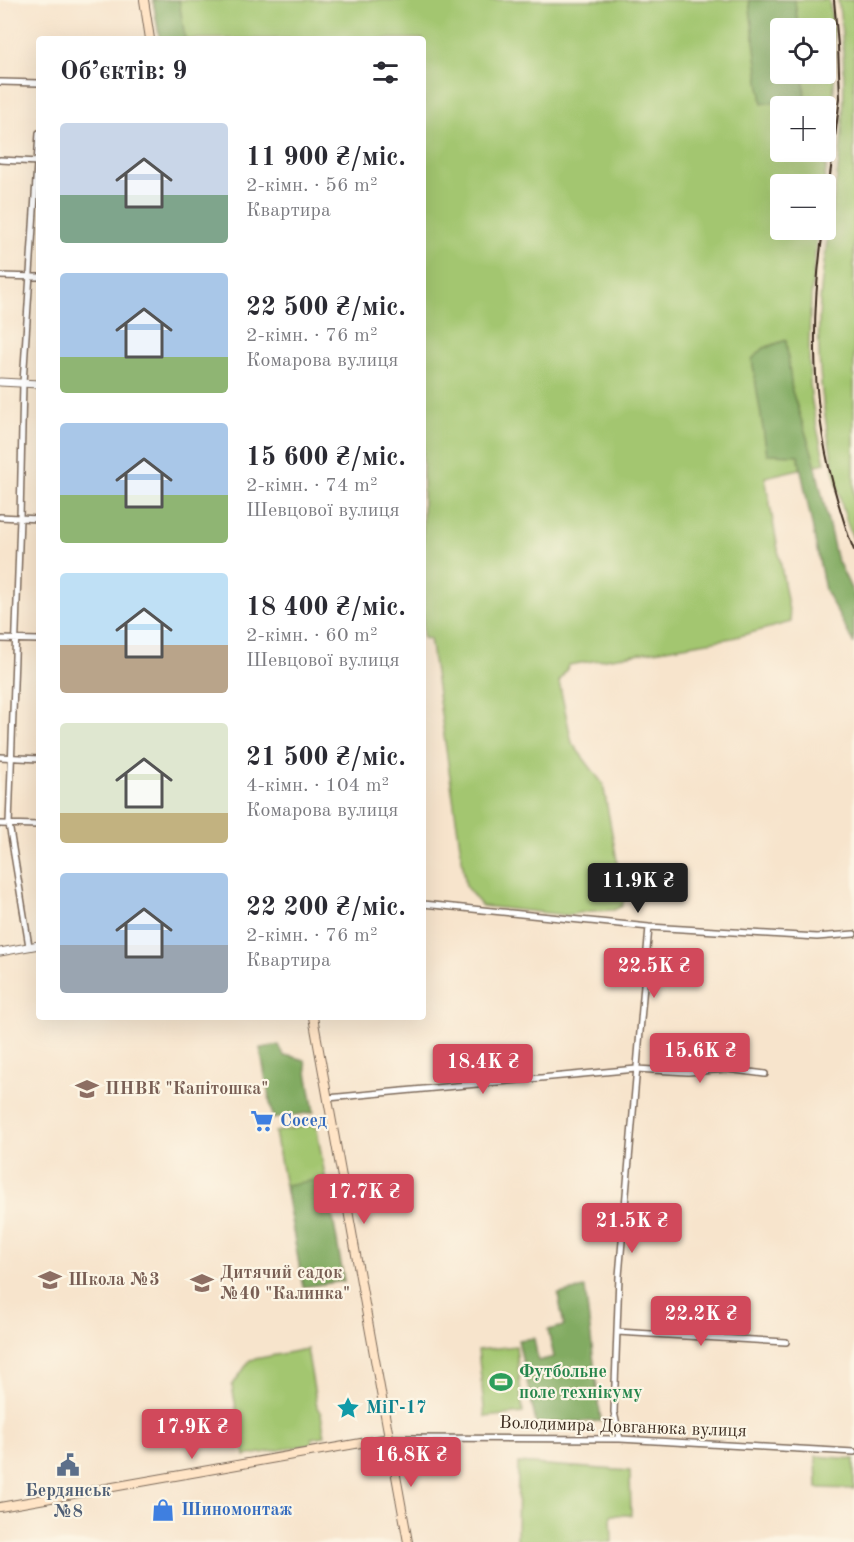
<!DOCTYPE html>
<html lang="uk">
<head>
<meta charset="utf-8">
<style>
  :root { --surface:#fff; --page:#f2f2f3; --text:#2b2b33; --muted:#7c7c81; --accent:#d1495b }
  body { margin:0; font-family:"Old Standard TT",serif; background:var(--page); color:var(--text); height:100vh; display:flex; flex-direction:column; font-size:22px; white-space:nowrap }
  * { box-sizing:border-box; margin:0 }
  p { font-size:20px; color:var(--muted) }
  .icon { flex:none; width:33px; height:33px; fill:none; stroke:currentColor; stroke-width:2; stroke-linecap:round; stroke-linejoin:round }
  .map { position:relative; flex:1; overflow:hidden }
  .details { position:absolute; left:36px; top:36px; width:390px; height:984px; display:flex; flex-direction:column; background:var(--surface); border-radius:6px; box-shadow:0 6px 24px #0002 }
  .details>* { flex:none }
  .buttons { position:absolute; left:770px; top:18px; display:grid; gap:12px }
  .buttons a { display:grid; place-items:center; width:66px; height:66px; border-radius:6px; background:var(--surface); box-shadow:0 6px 24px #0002; font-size:30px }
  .price { position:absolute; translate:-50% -51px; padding:0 14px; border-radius:6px; background:var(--accent); color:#fff; font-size:20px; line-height:39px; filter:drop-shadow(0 2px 3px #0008) }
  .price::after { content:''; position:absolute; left:50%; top:36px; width:18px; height:14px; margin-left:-9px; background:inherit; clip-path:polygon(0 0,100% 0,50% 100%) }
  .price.selected { background:#222; color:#fff }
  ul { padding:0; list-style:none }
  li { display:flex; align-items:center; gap:18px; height:150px; padding:0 24px }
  li span { display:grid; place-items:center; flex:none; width:168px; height:120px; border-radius:6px; color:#555 }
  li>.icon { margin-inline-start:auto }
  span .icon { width:72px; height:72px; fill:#fffc; stroke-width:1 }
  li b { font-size:26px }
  h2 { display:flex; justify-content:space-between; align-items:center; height:72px; padding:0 24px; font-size:26px }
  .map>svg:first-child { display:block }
  .green { fill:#a3c670; stroke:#6f7847; stroke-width:1.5; fill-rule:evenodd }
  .forest { fill:#82ab62; stroke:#5e6a40; stroke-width:1.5 }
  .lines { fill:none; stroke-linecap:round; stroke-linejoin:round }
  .stream { stroke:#53aed1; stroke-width:2 }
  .minor-casing { stroke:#7d6b5b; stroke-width:8 }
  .tertiary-casing { stroke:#7d6b5b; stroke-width:9 }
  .secondary-casing { stroke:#7d6b5b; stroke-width:10 }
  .minor { stroke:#fff; stroke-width:5 }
  .tertiary { stroke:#fff; stroke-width:7 }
  .secondary { stroke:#ffe4c6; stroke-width:8 }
  .rail { stroke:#3b2a1e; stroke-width:2 }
  .labels { text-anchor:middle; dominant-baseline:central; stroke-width:4.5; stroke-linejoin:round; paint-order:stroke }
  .education-label { font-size:18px; font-weight:bold; fill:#785e54; stroke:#fcf5e5; text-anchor:start }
  .shop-label { font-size:18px; font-weight:bold; fill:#366cbe; stroke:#fcf5e5; text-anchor:start }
  .leisure-label { font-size:18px; font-weight:bold; fill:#27864d; stroke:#fcf5e5; text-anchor:start }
  .culture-label { font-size:18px; font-weight:bold; fill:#0d838f; stroke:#fcf5e5; text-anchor:start }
  .street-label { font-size:18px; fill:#3b2a1e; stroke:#fcf5e5 }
  .service-label { font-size:18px; font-weight:bold; fill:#4e5e75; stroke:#fcf5e5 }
</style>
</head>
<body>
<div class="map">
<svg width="854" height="1542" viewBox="0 0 854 1542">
  <rect width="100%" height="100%" fill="#fcf5e5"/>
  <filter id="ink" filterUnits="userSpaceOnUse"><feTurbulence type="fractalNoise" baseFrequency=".0167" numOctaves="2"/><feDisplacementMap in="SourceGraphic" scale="12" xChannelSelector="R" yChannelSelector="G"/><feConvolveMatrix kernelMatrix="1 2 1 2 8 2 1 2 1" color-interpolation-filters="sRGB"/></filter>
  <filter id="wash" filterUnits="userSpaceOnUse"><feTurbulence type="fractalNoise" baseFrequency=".008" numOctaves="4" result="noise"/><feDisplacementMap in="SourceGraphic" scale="24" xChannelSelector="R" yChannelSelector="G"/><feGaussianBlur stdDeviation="1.35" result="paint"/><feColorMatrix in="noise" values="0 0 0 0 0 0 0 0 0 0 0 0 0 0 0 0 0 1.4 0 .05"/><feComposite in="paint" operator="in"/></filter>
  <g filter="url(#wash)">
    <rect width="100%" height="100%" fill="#f7e4cc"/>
    <!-- green -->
    <path class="green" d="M153 0H829C840 60 832 124 824 184H780V230H818C811 284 806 340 811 395 814 418 820 441 825 463L765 477 791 622 732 638 569 665 559 682 572 743 603 784 624 899 622 906 614 910 592 911 566 915 482 906 466 887 430 639 423 638V39H160ZM780 28H825V74H780ZM780 106H825V152H780Z
      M838 0H854V540C842 514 836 481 831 452 823 409 817 366 819 321 821 253 840 186 843 118 845 79 844 39 838 0Z
      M316 1124 343 1280 303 1286 275 1132Z
      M516 1346 523 1413 485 1417 478 1350Z
      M307 1349 317 1407 321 1414 325 1436 312 1438 313 1444 245 1456 232 1386 250 1360Z
      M816 1456 854 1459V1489L817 1488Z
      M518 1463 630 1471 631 1515H611L612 1542H517Z"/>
    <!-- forest -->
    <path class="forest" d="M153 0H179L185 39H160Z
      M749 0H795L798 28H780V74H803L805 97 762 104Z
      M786 340 792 391 814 459 836 557 854 595V644L825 590 798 455 767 454 752 359 764 348Z
      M279 1045 284 1056H290L305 1060 314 1112 273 1119 260 1048Z
      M326 1178 344 1281 303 1287 285 1185Z
      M585 1288 601 1421 536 1423 518 1340 534 1338 538 1361 554 1357 548 1330 564 1326 558 1294Z"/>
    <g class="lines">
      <!-- stream -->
      <path class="stream" d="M854 321V328"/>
    </g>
  </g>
  <g filter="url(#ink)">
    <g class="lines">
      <!-- minor casing -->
      <g class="minor-casing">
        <path id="minor" d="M0 82 39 83
          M0 160 39 162
          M0 276 39 277
          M0 517 39 519
          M0 639 39 640
          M0 757 39 759
          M0 824 39 825
          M423 904 649 927 817 937 854 934
          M29 946 9 824 20 518 23 383 39 133
          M328 1098 636 1069 688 1072 727 1069 765 1074
          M617 1332 786 1342
          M389 1438 620 1439 854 1452
          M620 1439 614 1412 619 1276 649 927"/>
      </g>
      <!-- tertiary casing -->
      <g class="tertiary-casing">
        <path id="tertiary" d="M0 382 39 384
          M0 952 39 945"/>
      </g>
      <!-- secondary casing -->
      <g class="secondary-casing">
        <path id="secondary" d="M144 0 150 39
          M313 1017 408 1542
          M0 1507 389 1438"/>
      </g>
      <!-- minor -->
      <use href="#minor" class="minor"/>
      <!-- tertiary -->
      <use href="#tertiary" class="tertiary"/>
      <!-- secondary -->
      <use href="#secondary" class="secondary"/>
      <!-- rail -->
      <path class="rail" d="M825 214 840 98 838 46 834 0
        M823 230C810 323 811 411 838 502 843 518 847 534 854 550"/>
    </g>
  </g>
  <!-- icons -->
  <defs>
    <g id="school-bare" transform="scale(1.8)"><path d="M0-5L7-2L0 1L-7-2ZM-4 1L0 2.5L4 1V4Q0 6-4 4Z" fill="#8d6e63" stroke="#fcf5e5" stroke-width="2.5" paint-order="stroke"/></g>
    <g id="supermarket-bare" transform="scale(1.8)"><path d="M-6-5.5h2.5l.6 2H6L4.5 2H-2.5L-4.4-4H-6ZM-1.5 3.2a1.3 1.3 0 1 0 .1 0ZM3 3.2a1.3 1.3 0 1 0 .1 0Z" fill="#3f7fe0" stroke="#fcf5e5" stroke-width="2.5" paint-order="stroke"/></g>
    <g id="stadium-bare" transform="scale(1.8)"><path d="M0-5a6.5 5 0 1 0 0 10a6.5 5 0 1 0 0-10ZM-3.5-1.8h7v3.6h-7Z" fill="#2e9e5b" stroke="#fcf5e5" stroke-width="2.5" paint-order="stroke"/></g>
    <g id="sight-bare" transform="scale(1.8)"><path d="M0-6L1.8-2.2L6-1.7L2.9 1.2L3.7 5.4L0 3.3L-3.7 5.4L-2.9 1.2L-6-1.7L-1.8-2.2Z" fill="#0f9aa8" stroke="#fcf5e5" stroke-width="2.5" paint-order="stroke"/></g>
    <g id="civic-bare" transform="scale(1.8)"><path d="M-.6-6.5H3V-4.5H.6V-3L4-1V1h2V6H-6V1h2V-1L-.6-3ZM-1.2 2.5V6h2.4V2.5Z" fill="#5c6f8a" stroke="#fcf5e5" stroke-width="2.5" paint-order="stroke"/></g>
    <g id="shop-bare" transform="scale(1.8)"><path d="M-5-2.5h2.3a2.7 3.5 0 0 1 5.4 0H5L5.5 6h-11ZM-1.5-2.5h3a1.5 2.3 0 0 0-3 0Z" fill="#3f7fe0" stroke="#fcf5e5" stroke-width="2.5" paint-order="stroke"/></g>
  </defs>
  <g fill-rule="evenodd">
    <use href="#school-bare" x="87" y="1089"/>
    <use href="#supermarket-bare" x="262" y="1121"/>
    <use href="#school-bare" x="50" y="1280"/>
    <use href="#school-bare" x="202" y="1283"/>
    <use href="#stadium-bare" x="501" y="1382"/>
    <use href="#sight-bare" x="348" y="1408"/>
    <use href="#civic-bare" x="68" y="1465"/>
    <use href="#shop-bare" x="163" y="1510"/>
  </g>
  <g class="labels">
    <!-- education labels -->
    <g class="education-label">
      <text x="105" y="1089">ПНВК "Капітошка"</text>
      <text x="220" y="1273">Дитячий садок<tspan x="220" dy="21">№40 "Калинка"</tspan></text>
      <text x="68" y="1280">Школа №3</text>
    </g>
    <!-- shop labels -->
    <g class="shop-label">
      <text x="280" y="1121">Сосед</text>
      <text x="181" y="1510">Шиномонтаж</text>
    </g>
    <!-- leisure labels -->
    <g class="leisure-label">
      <text x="519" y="1372">Футбольне<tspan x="519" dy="21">поле технікуму</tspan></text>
    </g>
    <!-- culture labels -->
    <g class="culture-label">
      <text x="366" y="1408">МіГ-17</text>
    </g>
    <!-- street labels -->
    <g class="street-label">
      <text transform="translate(623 1427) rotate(2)">Володимира Довганюка вулиця</text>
    </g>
    <!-- service labels -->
    <g class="service-label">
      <text x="68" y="1491">Бердянськ<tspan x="68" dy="21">№8</tspan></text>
    </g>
  </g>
</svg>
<div class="buttons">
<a><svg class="icon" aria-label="locate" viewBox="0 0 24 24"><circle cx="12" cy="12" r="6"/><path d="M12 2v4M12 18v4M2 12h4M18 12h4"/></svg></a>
<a>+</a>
<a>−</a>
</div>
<b class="price selected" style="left:638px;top:914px">11.9K ₴</b>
<b class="price" style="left:654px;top:999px">22.5K ₴</b>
<b class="price" style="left:700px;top:1084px">15.6K ₴</b>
<b class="price" style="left:483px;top:1095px">18.4K ₴</b>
<b class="price" style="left:364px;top:1225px">17.7K ₴</b>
<b class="price" style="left:632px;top:1254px">21.5K ₴</b>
<b class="price" style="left:701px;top:1347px">22.2K ₴</b>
<b class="price" style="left:192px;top:1460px">17.9K ₴</b>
<b class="price" style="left:411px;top:1488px">16.8K ₴</b>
<section class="details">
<h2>Об’єктів: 9<svg class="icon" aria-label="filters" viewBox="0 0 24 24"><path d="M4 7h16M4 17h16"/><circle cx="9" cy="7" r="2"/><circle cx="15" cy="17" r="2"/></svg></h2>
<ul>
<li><span style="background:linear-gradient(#c9d6e8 60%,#7fa58c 0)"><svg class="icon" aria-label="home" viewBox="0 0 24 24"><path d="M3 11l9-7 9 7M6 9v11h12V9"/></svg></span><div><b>11 900 ₴/міс.</b><p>2-кімн. · 56 m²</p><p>Квартира</p></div></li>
<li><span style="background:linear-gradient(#a9c7e8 70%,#8fb573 0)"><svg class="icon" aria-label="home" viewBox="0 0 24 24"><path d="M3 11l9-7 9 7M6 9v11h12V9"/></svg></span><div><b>22 500 ₴/міс.</b><p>2-кімн. · 76 m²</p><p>Комарова вулиця</p></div></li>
<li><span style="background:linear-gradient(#a9c7e8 60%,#8fb573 0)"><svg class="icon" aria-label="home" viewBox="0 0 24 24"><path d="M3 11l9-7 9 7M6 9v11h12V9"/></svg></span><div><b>15 600 ₴/міс.</b><p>2-кімн. · 74 m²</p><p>Шевцової вулиця</p></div></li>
<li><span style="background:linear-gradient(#bfe0f5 60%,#b9a48a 0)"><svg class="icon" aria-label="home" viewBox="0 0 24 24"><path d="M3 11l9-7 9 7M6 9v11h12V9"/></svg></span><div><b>18 400 ₴/міс.</b><p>2-кімн. · 60 m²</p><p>Шевцової вулиця</p></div></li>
<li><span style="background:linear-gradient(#dfe7d0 75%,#c2b280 0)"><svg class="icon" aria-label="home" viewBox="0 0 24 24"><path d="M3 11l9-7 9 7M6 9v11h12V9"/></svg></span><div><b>21 500 ₴/міс.</b><p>4-кімн. · 104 m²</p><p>Комарова вулиця</p></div></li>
<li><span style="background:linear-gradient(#a9c7e8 60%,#9aa5b1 0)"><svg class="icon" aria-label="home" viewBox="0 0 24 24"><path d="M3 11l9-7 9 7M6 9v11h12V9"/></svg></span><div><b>22 200 ₴/міс.</b><p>2-кімн. · 76 m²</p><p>Квартира</p></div></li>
</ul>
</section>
</div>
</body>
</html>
